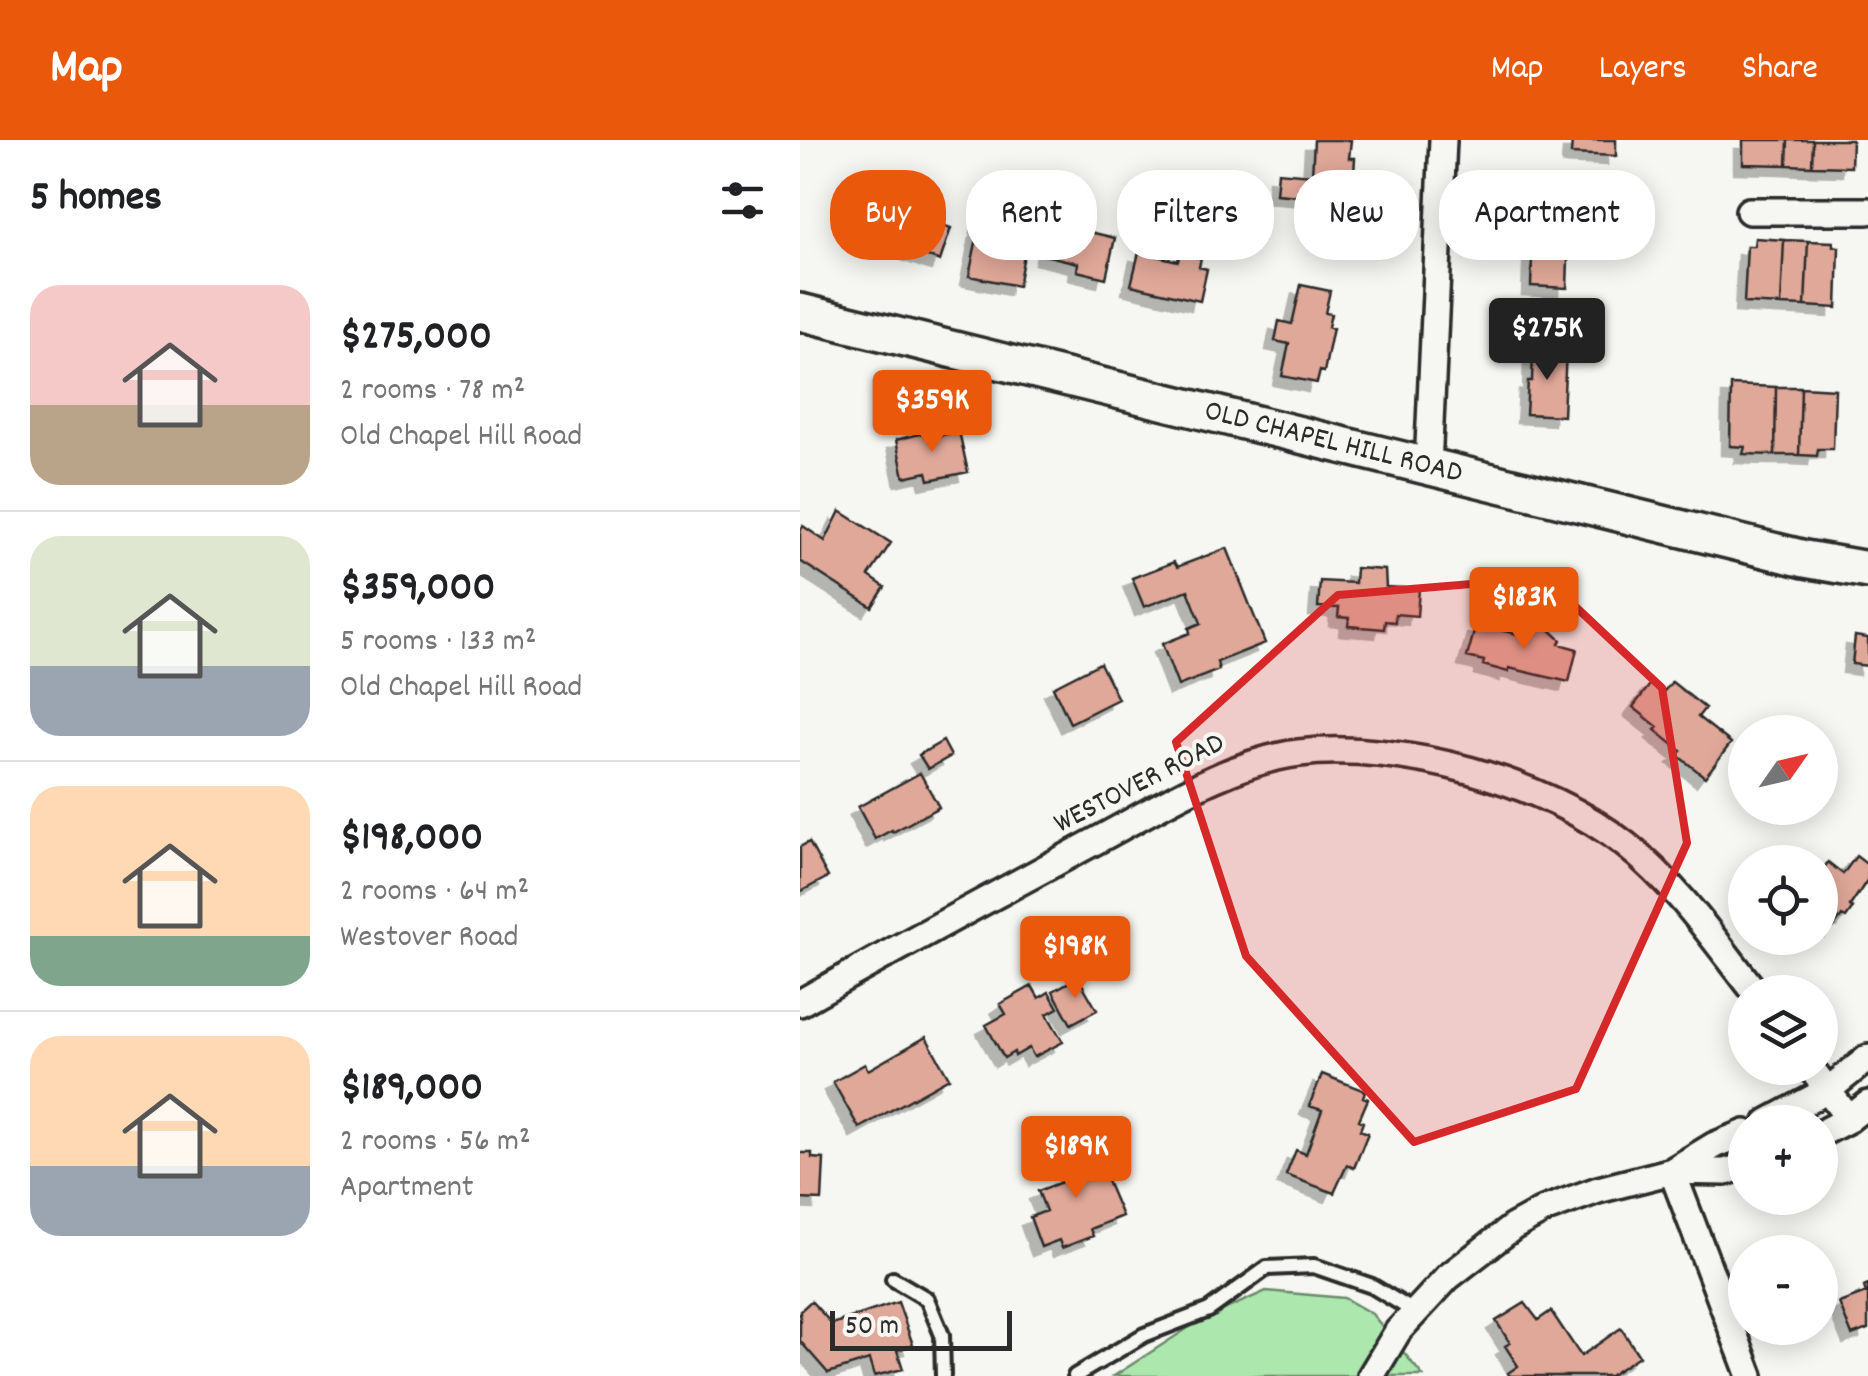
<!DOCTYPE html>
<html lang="en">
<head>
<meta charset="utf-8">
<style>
  :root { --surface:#fff; --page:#f6f6f6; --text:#202124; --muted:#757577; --line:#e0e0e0; --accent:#ea580c }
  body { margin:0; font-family:Dekko,sans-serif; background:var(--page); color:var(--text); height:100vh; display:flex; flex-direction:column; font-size:38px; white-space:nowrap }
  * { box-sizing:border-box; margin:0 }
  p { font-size:32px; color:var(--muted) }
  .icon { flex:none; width:55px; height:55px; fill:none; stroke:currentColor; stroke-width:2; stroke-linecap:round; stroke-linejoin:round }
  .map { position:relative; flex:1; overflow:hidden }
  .drawer { display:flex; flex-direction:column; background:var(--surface); width:800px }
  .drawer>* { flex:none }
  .guide { position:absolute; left:30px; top:30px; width:888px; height:90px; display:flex; gap:20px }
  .needle { width:65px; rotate:56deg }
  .fabs { position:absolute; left:928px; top:575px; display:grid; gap:20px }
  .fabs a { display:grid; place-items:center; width:110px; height:110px; border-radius:50%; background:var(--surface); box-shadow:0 5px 25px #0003; font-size:50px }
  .scale { position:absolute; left:30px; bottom:25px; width:182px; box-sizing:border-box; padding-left:10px; border:5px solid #2b2b2b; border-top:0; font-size:28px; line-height:35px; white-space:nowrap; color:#2b2b2b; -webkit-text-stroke:8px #f6f6f2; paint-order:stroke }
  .price { position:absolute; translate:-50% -85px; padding:0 22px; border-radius:10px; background:var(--accent); color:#fff; font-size:32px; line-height:65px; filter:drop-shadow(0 2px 5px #0008) }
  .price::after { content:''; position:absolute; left:50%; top:60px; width:30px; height:22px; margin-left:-15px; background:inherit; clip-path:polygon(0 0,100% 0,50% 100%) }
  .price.selected { background:#222; color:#fff }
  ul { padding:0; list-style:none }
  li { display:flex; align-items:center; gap:30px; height:250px; padding:0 30px }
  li+li { border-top:2px solid var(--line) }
  li span { display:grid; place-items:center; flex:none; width:280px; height:200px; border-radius:30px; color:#555 }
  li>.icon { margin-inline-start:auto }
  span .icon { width:120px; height:120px; fill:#fffc; stroke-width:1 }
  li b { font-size:42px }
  h2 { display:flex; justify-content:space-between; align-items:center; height:120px; padding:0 30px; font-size:42px }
  .chip { padding:0 35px; border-radius:40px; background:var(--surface); box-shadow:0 5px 25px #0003; font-size:35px; line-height:90px }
  .chip.selected { background:var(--accent); color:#fff }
  header { display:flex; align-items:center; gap:60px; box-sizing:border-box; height:140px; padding:0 50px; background:var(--accent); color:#fff }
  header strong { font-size:48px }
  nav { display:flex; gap:55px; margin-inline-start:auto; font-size:35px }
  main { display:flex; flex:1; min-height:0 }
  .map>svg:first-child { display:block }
  .green { fill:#ace8ae; stroke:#6c8a6c; stroke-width:2.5 }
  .building { fill:#e0a899; stroke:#2b2b2b; stroke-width:2.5; filter:url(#shadow) }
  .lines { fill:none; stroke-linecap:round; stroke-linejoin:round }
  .lane-casing { stroke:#2b2b2b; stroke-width:20 }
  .street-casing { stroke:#2b2b2b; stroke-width:32 }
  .secondary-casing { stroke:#2b2b2b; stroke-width:42 }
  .lane { stroke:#f6f6f2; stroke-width:12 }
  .street { stroke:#f6f6f2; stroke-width:25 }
  .secondary { stroke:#f6f6f2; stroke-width:35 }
  .marked { fill:#d62828; fill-opacity:0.2; stroke:#d62828; stroke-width:8; stroke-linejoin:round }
  .labels { text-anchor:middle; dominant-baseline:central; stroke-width:8; stroke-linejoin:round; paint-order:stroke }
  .street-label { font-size:30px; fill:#2b2b2b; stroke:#f6f6f2 }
</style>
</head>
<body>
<header>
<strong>Map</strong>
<nav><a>Map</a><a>Layers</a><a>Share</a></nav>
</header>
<main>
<section class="drawer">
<h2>5 homes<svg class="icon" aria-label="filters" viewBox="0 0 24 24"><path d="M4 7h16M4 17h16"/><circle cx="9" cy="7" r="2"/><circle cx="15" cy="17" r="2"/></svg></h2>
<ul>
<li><span style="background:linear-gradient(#f6c9c9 60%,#b9a48a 0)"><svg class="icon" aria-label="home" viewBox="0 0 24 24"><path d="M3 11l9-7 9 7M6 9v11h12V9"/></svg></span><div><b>$275,000</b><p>2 rooms · 78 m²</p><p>Old Chapel Hill Road</p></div></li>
<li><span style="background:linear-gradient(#dfe7d0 65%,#9aa5b1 0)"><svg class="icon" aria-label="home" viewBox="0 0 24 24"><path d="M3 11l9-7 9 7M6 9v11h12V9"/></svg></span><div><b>$359,000</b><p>5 rooms · 133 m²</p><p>Old Chapel Hill Road</p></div></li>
<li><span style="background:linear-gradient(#ffd9b3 75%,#7fa58c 0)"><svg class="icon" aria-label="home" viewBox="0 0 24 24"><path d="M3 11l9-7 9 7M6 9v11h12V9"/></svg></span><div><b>$198,000</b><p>2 rooms · 64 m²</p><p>Westover Road</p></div></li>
<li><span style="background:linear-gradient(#ffd9b3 65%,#9aa5b1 0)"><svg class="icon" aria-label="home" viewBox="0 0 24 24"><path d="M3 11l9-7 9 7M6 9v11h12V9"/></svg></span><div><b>$189,000</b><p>2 rooms · 56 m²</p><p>Apartment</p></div></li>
</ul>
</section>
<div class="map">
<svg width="1068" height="1236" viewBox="0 0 1068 1236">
  <defs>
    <filter id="shadow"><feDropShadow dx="-9" dy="9" stdDeviation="0" flood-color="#0004"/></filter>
  </defs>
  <rect width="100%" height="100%" fill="#f6f6f2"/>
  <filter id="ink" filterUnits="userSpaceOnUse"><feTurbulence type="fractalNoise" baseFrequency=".01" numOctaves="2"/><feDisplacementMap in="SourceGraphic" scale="20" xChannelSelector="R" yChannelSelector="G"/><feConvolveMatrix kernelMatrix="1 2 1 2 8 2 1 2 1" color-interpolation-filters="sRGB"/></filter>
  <g filter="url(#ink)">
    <!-- green -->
    <path class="green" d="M466 1151 544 1158 572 1174 623 1236H314L399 1181Z"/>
    <!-- building -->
    <path class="building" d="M514 0H551L549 18H555L553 49H546L545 63H541L539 88 508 86 510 57 476 54 478 32 512 35Z
      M772 0H816V16L771 14Z
      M943 0H988L987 25 943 24Z
      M988 0H1013L1012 26 987 25Z
      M1013 0H1052L1051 27 1012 26Z
      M102 71 151 88 140 121 90 104Z
      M182 74 230 84 218 146 169 136Z
      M252 83 315 98 306 138 277 131 278 123 244 115Z
      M733 88 769 90 767 148 731 146Z
      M955 98 984 100 981 165 944 163 947 106H954Z
      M984 100 1008 101 1005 166 981 165Z
      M1008 101 1033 102V106L1039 107 1037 168 1005 166Z
      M339 112 378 121 380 113 401 118 399 127 407 129 400 161 331 145Z
      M501 145 530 151 525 173 531 174 528 187 533 188 524 232 520 231 517 243 482 236 489 204 475 201 479 181 492 184Z
      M777 188 798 189V201H776Z
      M733 208 766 209 763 276 726 274 728 241H732Z
      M931 245 976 247 975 315 943 314 945 307 930 306Z
      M976 247H1001L999 315H975Z
      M1001 247 1035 249 1033 309H1018L1017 316 999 315Z
      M159 291 168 332 129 340 127 332 104 337 96 300 123 293 124 295 136 292 137 296Z
      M40 371 91 403 69 436 85 447 72 467 0 421V391L3 386 25 401Z
      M427 408 465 503 417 522 419 530 378 546 362 504 390 493 389 488 401 483 388 450 344 467 332 438 374 422 377 427Z
      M556 428 585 430 586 447 619 449 617 476 595 474V482L585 481 584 489 548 486 549 478 538 477 539 468 518 467 520 441 555 443Z
      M729 482 746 486 761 500 759 504 777 509 769 542 709 528 708 532 683 525 684 521 667 517 676 485 727 496Z
      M1055 496 1068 498V526L1052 524Z
      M300 523 318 559 270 583 253 547Z
      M852 542 864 551 872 542 905 568 898 577 931 603 905 637 877 615 881 611 855 590 858 587 833 567Z
      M143 601 151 616 128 629 119 615Z
      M120 633 139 667 93 692 92 690 75 699 58 667Z
      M9 702 28 737 0 752V707Z
      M1056 716 1068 725V739L1050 766 1053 768 1046 778 1042 776 1033 788 1020 779V734L1028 722 1043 734Z
      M278 837 297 870 271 884 253 851Z
      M232 846 239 858 249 852 258 868 247 874 263 902 234 917 229 908 215 916 214 912 204 918 186 885 206 874 200 864Z
      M126 897 149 938 59 988 33 942 65 924 68 930Z
      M522 934 565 951 563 957 568 959 559 980 563 982 560 990 568 993 554 1028 547 1025 534 1053 486 1035 496 1010 506 1014 522 970 509 966Z
      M287 1000 298 1029 301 1027 322 1076 290 1089 293 1096 262 1108 259 1100 241 1107 230 1077 246 1071 238 1051 272 1038 261 1010Z
      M0 1013H12V1018L24 1019 22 1060 0 1059Z
      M1068 1145V1189L1052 1195 1039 1163 1066 1153 1064 1147Z
      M11 1161 32 1184 98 1162 113 1205 97 1210 103 1229 74 1236 69 1220 28 1233 0 1201V1171Z
      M725 1163 738 1180 751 1171 781 1216 821 1188 839 1216 809 1236H710L708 1233 718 1226 705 1206 710 1203 696 1181Z"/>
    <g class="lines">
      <!-- lane casing -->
      <g class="lane-casing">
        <path id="lane" d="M93 1139 127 1159 142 1195 143 1236
          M275 1236 344 1195 409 1170 467 1128 514 1126 572 1146 615 1172"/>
      </g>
      <!-- street casing -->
      <g class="street-casing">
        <path id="street" d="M949 71H1068
          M628 327 643 0
          M0 863C96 808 194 756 292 703 355 670 427 622 499 613 600 601 746 641 826 705 878 746 915 801 955 852
          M1011 928 1049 979
          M968 982 1028 950 1068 918
          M1020 994 1049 979 1068 964
          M872 1031 950 1236
          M872 1031 915 1005 945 993
          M571 1236 598 1191 648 1137 713 1087 746 1069 798 1050 857 1035 872 1031 925 1032 945 1026"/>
      </g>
      <!-- secondary casing -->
      <g class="secondary-casing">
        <path id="secondary" d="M0 172 1005 419 1068 430"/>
      </g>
      <!-- lane -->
      <use href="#lane" class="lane"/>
      <!-- street -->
      <use href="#street" class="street"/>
      <!-- secondary -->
      <use href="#secondary" class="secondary"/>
    </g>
  </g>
  <!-- marked area -->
  <path class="marked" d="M745 438 862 548 887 703 776 949 614 1002 446 816 376 602 538 455Z"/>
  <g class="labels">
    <!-- street labels -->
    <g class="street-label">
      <text transform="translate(533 304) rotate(14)">OLD CHAPEL HILL ROAD</text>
      <text transform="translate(340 645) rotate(-27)">WESTOVER ROAD</text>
    </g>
  </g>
</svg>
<div class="fabs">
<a><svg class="needle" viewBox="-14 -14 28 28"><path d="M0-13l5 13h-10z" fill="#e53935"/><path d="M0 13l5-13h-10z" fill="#757577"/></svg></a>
<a><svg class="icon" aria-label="locate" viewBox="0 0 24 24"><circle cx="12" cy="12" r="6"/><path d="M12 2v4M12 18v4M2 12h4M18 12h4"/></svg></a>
<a><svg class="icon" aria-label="layers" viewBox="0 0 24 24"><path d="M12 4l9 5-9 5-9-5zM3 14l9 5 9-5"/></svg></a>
<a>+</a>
<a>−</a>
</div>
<div class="scale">50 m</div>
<b class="price selected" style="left:747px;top:243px">$275K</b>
<b class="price" style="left:132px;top:315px">$359K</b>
<b class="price" style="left:724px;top:512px">$183K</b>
<b class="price" style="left:275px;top:861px">$198K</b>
<b class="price" style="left:276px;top:1061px">$189K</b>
<div class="guide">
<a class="chip selected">Buy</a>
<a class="chip">Rent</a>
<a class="chip">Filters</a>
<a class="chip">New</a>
<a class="chip">Apartment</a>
</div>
</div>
</main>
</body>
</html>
